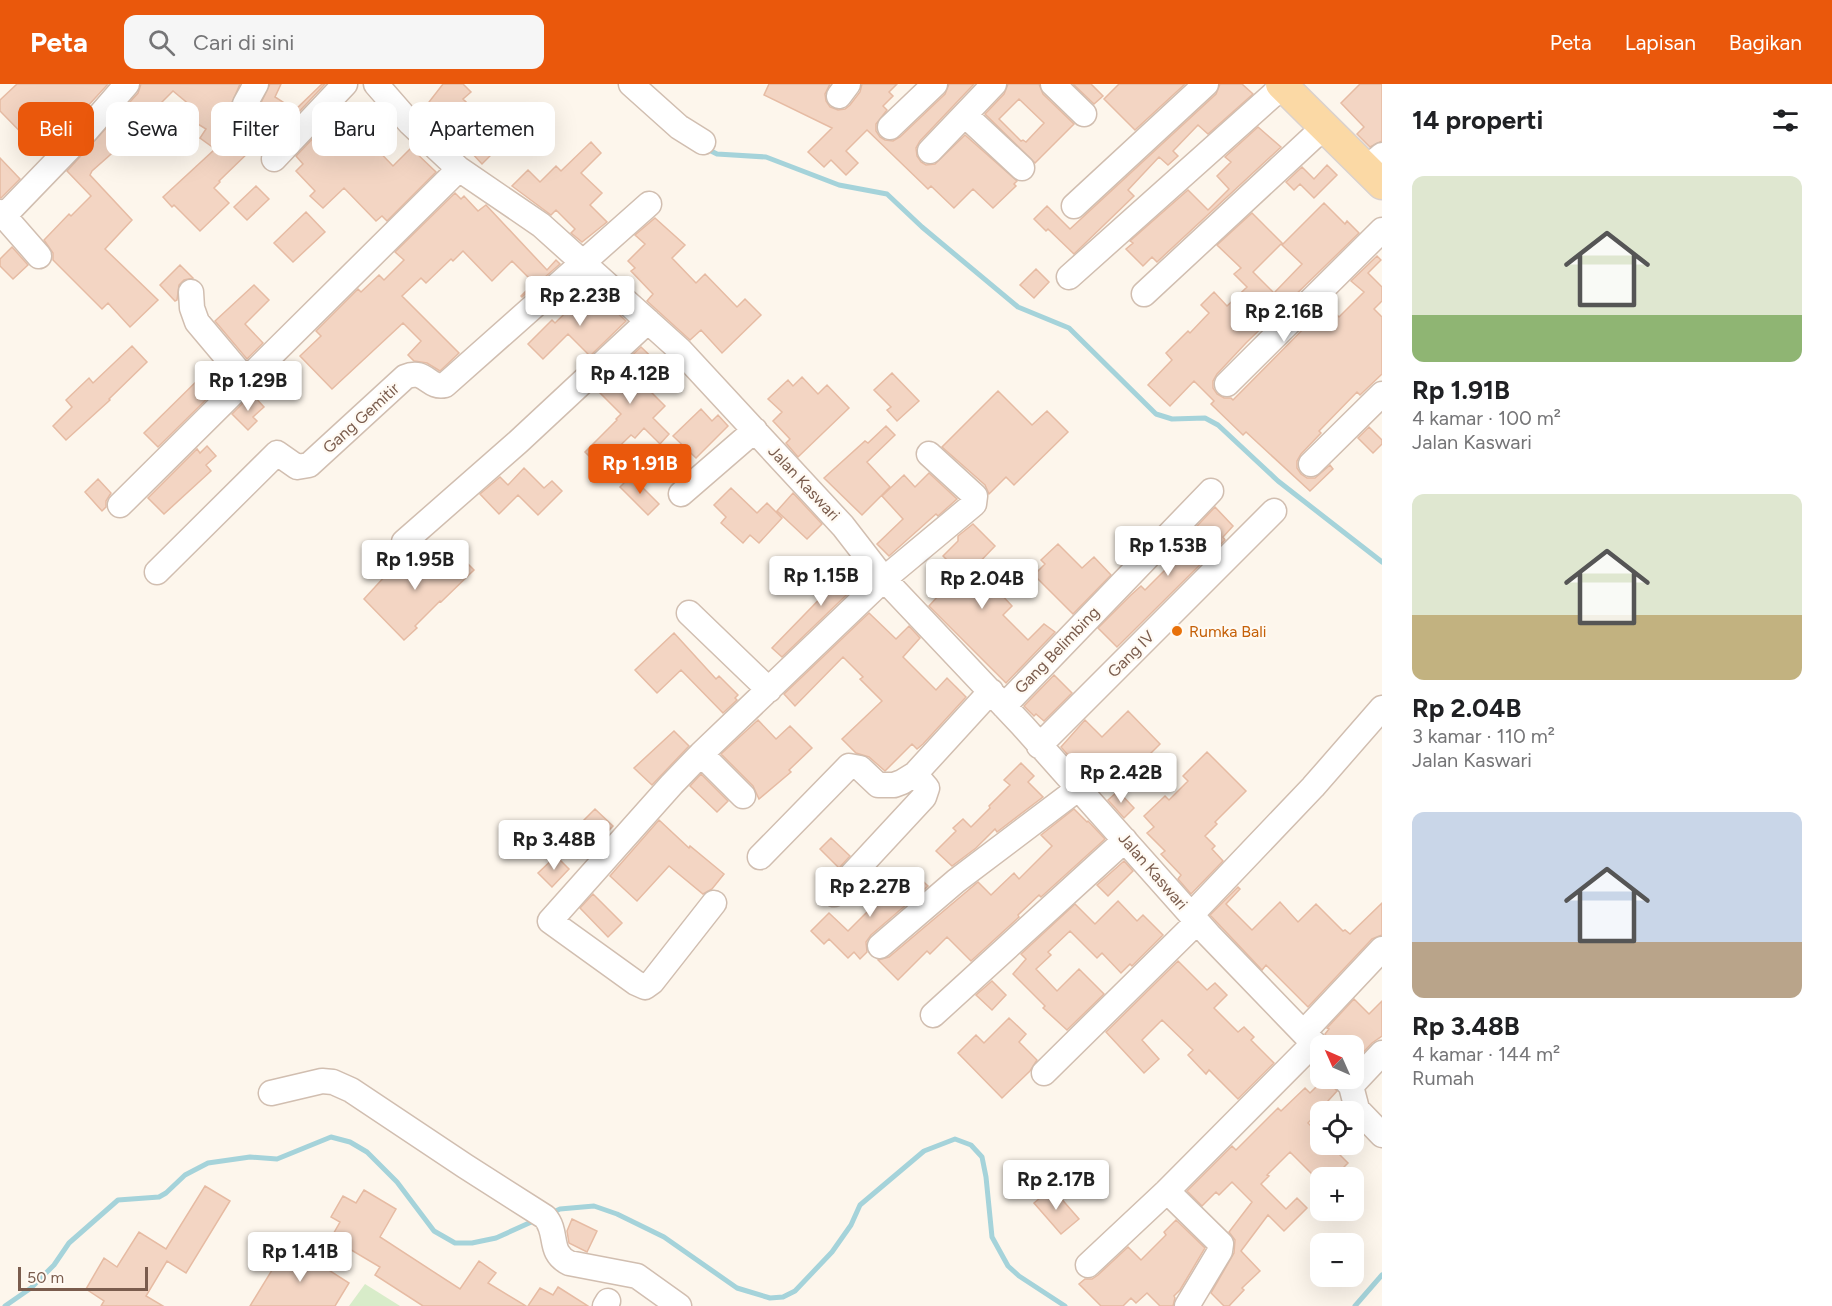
<!DOCTYPE html>
<html lang="id">
<head>
<meta charset="utf-8">
<style>
  :root { --surface:#fff; --page:#f6f6f6; --text:#202124; --muted:#757577; --accent:#ea580c }
  body { margin:0; font-family:Figtree,sans-serif; background:var(--page); color:var(--text); height:100vh; display:flex; flex-direction:column; font-size:22px; white-space:nowrap }
  * { box-sizing:border-box; margin:0 }
  p { font-size:20px; color:var(--muted) }
  .icon { flex:none; width:33px; height:33px; fill:none; stroke:currentColor; stroke-width:2; stroke-linecap:round; stroke-linejoin:round }
  .map { position:relative; flex:1; overflow:hidden }
  .sheet { display:flex; flex-direction:column; background:var(--surface); width:450px }
  .sheet>* { flex:none }
  .banner { position:absolute; left:18px; top:18px; width:570px; height:54px; display:flex; gap:12px }
  .needle { width:39px; rotate:315deg }
  .buttons { position:absolute; left:1310px; top:951px; display:grid; gap:12px }
  .buttons a { display:grid; place-items:center; width:54px; height:54px; border-radius:12px; background:var(--surface); box-shadow:0 6px 24px #0002; font-size:30px }
  .scale { position:absolute; left:18px; bottom:15px; width:130px; box-sizing:border-box; padding-left:6px; border:3px solid #7a5c4d; border-top:0; font-size:16px; line-height:21px; white-space:nowrap; color:#7a5c4d; -webkit-text-stroke:4px #fffaf3; paint-order:stroke }
  .price { position:absolute; translate:-50% -51px; padding:0 14px; border-radius:6px; background:#fff; color:#222; font-size:20px; line-height:39px; filter:drop-shadow(0 2px 3px #0008) }
  .price::after { content:''; position:absolute; left:50%; top:36px; width:18px; height:14px; margin-left:-9px; background:inherit; clip-path:polygon(0 0,100% 0,50% 100%) }
  .price.on { background:var(--accent); color:#fff }
  ul { padding:0; list-style:none }
  li { display:grid; align-content:center; gap:12px; height:318px; padding:0 30px }
  li span { display:grid; place-items:center; height:186px; border-radius:12px; color:#555 }
  li>.icon { margin-inline-start:auto }
  span .icon { width:108px; height:108px; fill:#fffc; stroke-width:1 }
  li b { font-size:26px }
  h2 { display:flex; justify-content:space-between; align-items:center; height:72px; padding:0 30px; font-size:26px }
  .chip { padding:0 21px; border-radius:12px; background:var(--surface); box-shadow:0 6px 24px #0002; font-size:21px; line-height:54px }
  .chip.on { background:var(--accent); color:#fff }
  header { display:flex; align-items:center; gap:36px; box-sizing:border-box; height:84px; padding:0 30px; background:var(--accent); color:#fff }
  header strong { font-size:28px }
  nav { display:flex; gap:33px; margin-inline-start:auto; font-size:21px }
  .search { width:420px; height:54px; background:var(--page); display:flex; align-items:center; gap:15px; box-sizing:border-box; padding:0 21px; border-radius:12px; color:var(--muted); font-size:22px }
  main { display:flex; flex:1; min-height:0 }
  .map>svg:first-child { display:block }
  .green { fill:#d8ecc9 }
  .lines { fill:none; stroke-linecap:round; stroke-linejoin:round }
  .stream { stroke:#a5d3da; stroke-width:5 }
  .building { fill:#f3d5c3; stroke:#e6bba3; stroke-width:1.5; fill-rule:evenodd }
  .minor-casing { stroke:#d1beb0; stroke-width:27 }
  .major-casing { stroke:#dad1cd; stroke-width:33 }
  .minor { stroke:#fff; stroke-width:24 }
  .major { stroke:#fbd9a5; stroke-width:30 }
  .food-dot { fill:#e8710a; stroke:#fffaf3; stroke-width:2 }
  .labels { text-anchor:middle; dominant-baseline:central; stroke-width:4.5; stroke-linejoin:round; paint-order:stroke }
  .street-label { font-size:16px; fill:#7a5c4d; stroke:#fffaf3 }
  .food-label { font-size:16px; fill:#c56008; stroke:#fffaf3; text-anchor:start }
</style>
</head>
<body>
<header>
<strong>Peta</strong>
<div class="search"><svg class="icon" aria-label="search" viewBox="0 0 24 24"><circle cx="10" cy="10" r="6"/><path d="M15 15l6 6"/></svg>Cari di sini</div>
<nav><a>Peta</a><a>Lapisan</a><a>Bagikan</a></nav>
</header>
<main>
<div class="map">
<svg width="1382" height="1222" viewBox="0 0 1382 1222">
  <rect width="100%" height="100%" fill="#fdf6ec"/>
  <!-- green -->
  <path class="green" d="M365 1200 400 1222H349Z"/>
  <g class="lines">
    <!-- stream -->
    <path class="stream" d="M707 65 717 70 766 73 839 101 887 110 922 143 1018 223 1069 244 1156 330 1172 335 1205 334 1218 341 1278 397 1382 478
      M549 1130 560 1125 594 1122 617 1130 664 1153 737 1204 770 1214 783 1213 795 1207 832 1168 851 1141 860 1121 924 1067 955 1055 971 1061 982 1073 986 1093 992 1153 1008 1182 1019 1192 1065 1222
      M5 1222 31 1204 54 1181 69 1159 118 1116 159 1113 166 1109 185 1091 208 1079 250 1073 277 1075 331 1053 350 1058 367 1068 397 1098 434 1147 455 1159H472L496 1154 538 1135
      M1355 1222 1382 1191"/>
  </g>
  <!-- building -->
  <path class="building" d="M17 0H108L43 71 0 27V16Z
    M141 0H240L231 21 233 28 238 32 245 34 252 32 257 27 270 0H281L275 13 295 26 322 0H325L264 65 260 71 253 64 219 97 220 98 214 104 229 119 200 147 174 121 172 123 163 113 215 65 200 54 206 45 185 32 191 22 173 7 134 46 136 48 92 87 90 91 132 136 105 165 158 216 130 243 108 219 102 225 53 176V169L44 156 69 130 71 132 91 112 67 87 138 9Z
    M443 0H463L471 8 463 15 493 44 501 37 513 49 482 80 469 66 477 58 450 33 443 43 422 27Z
    M769 0H830L825 10 826 17 830 23 838 26 845 25 850 21 860 8 862 0H897L889 8 893 12 883 22 887 26 876 40V47L880 53 885 56 893 57 900 53 945 10 949 0H974L920 57 916 64 917 72 921 78 926 81 935 80 965 51 1017 97 1014 100 1016 102 993 124 973 105 954 124 931 102 928 105 867 46 846 67 858 79 846 91 831 76 824 83 808 68 832 44 764 11Z
    M1008 0H1039L1043 10 1074 40 1035 79 985 30 1004 10ZM1019 15 1044 39 1026 58 1023 56 1021 57 999 35Z
    M1073 0H1091L1103 12 1094 20Z
    M1119 0H1185L1135 46 1104 15Z
    M1220 0H1242L1253 10 1208 50 1198 41 1173 67 1178 72 1168 81 1159 73 1128 106 1134 112 1074 170 1048 145 1046 147 1034 135 1047 122 1070 145 1216 10Z
    M1360 0H1382V57L1370 63 1357 50 1364 43 1341 19Z
    M346 20 365 40 380 26 389 37 369 57 393 82 411 64 436 88 387 137 382 132 376 137 344 104 323 124 310 112 315 107 296 87 303 80 296 72Z
    M1258 43 1281 63 1157 178 1152 173 1143 182 1126 165 1133 159 1130 157 1188 106 1208 126 1229 105 1217 92 1231 78 1225 73Z
    M591 58 601 69 581 89 602 109 590 121 607 138 582 158 571 149 575 145 556 126 551 131 512 102 528 86 540 98 556 82 561 87Z
    M0 74 20 95 1 114H0Z
    M1327 81 1337 91 1314 114 1300 100 1294 106 1286 98 1302 83 1314 95Z
    M256 102 269 115 247 136 234 123Z
    M455 109 461 115 464 112 478 127 486 121 547 186 556 176 560 180 522 213 521 212 534 199 512 177 492 197 463 167 453 177 451 175 426 199 421 194 402 212 459 269 440 287 427 279 414 277 408 271 421 257 403 239 332 305 300 272 321 252 316 247 358 205 361 208 379 191 384 196 404 176 395 168Z
    M1324 119 1345 140 1347 137 1359 149 1246 259 1217 290 1213 297V304L1217 310 1224 314H1231L1233 316 1327 221 1339 233 1364 208 1351 197 1377 172 1381 176 1368 189 1382 203V217L1374 225 1382 233V290L1360 311 1357 308 1319 347 1321 349 1301 370 1297 377V384L1301 390 1307 394H1315L1330 381 1333 385 1310 407 1246 348 1243 351 1211 320 1214 317 1194 297 1170 322 1148 301 1172 276 1166 269 1188 247 1190 249 1209 229 1201 221 1214 208 1227 222 1247 203 1234 190 1241 184 1217 161 1252 129 1282 159 1253 188 1274 209 1302 180 1282 161Z
    M306 128 325 148 293 178 274 159Z
    M655 134 685 161 672 174 696 199 705 190 737 223 745 215 761 231 722 269 701 246 690 256 647 217 653 210 631 187 635 184 628 177 645 160 635 151Z
    M12 163 28 181 13 195 0 182V175Z
    M180 181 193 194 184 196 179 201 177 216 175 217 160 201Z
    M1036 185 1049 198 1034 214 1020 201Z
    M254 201 269 216 245 240 263 259 247 275 215 237Z
    M590 205 611 227 613 225 626 237 590 272 568 250 543 275 528 260 552 236 555 239Z
    M132 262 147 278 109 315 110 316 66 356 53 342 72 323 66 316 89 294 93 299Z
    M641 263 663 284 645 302 665 322 653 334 669 350 660 360 644 344 635 354 631 351 599 382 585 368 617 336 616 335 621 330 596 305Z
    M214 280 227 295 158 363 144 349Z
    M892 289 919 317 897 337 887 326 891 323 874 306Z
    M802 293 818 310 827 301 849 324 798 373 786 359 790 355 773 337 782 328 768 315 788 296 793 302Z
    M998 307 1032 341 1047 327 1068 348 1014 401 1006 393 989 410 985 401 942 363Z
    M252 310 264 323 253 333 257 337 248 346 232 330Z
    M701 325 712 337 718 331 728 342 696 374 673 352Z
    M886 342 895 351 867 378 890 403 862 431 824 394 865 357 868 359Z
    M1369 343 1382 356V360L1373 369 1358 354Z
    M207 362 216 372 206 381 211 387 164 430 148 414 197 365 200 369Z
    M524 384 544 404 552 397 562 407 538 431 518 411 499 430 480 410 500 393 508 401Z
    M929 389 957 415 938 432 936 430 889 472 877 460 903 435 882 412 904 391 915 403Z
    M631 392 659 420 648 431 620 403Z
    M98 395 111 409 106 417V423L102 427 85 408Z
    M731 404 757 429 767 419 782 434 759 459 750 451 743 459 721 439 726 433 714 421Z
    M793 409 822 440 807 455 777 427Z
    M1215 423 1233 442 1223 453 1225 456 1117 563 1098 544 1131 511 1141 502 1145 506 1170 481 1165 476Z
    M973 440 995 462 972 486 995 511 998 507 1012 522 1003 531 1028 556 1044 540 1055 548 1006 599 929 522 939 511 932 504 954 483 943 472 958 457V452Z
    M1058 460 1082 484 1094 473 1111 491 1073 530 1034 491 1045 480 1041 476Z
    M423 467 442 486 458 470 474 486 441 518 440 517 415 542 417 544 404 556 364 515 398 478 405 485Z
    M845 476 864 494 782 573 772 564 839 495 832 489Z
    M869 529 896 555 909 542 920 554 903 573 936 606 947 594 966 613 923 660 917 665 912 660 885 687 869 673 856 669 842 655 882 617 860 595 863 593 843 573 795 622 784 610Z
    M674 549 716 595 719 592 738 611 735 614 737 616 723 629 681 586 657 609 635 586Z
    M1054 591 1072 609 1044 637 1036 630 1034 632 1024 622Z
    M1128 627 1160 660 1142 678 1136 672 1105 701 1085 681 1080 685 1061 663 1085 636 1102 653Z
    M758 636 776 655 790 642 812 664 789 686 791 688 759 715 753 702 721 670Z
    M674 647 689 662 652 701 634 684Z
    M1207 668 1246 707 1215 738 1217 740 1205 752 1215 762 1212 765 1223 777 1191 810 1178 795 1181 791 1161 770 1165 767 1147 749 1154 743 1144 732 1165 712 1169 716 1188 697 1183 692Z
    M1021 679 1034 692 1028 698 1043 713 997 748 995 745 976 764 952 782 936 767 956 747 953 744 963 735 971 743 990 724 989 722 1010 701 1004 696Z
    M701 690 728 717 717 728 690 702Z
    M1118 707 1134 724 1124 734 1108 716Z
    M595 725 613 742 586 770 572 757 583 746 578 742Z
    M1074 725 1087 738 1088 737 1105 755 1041 813 1039 811 1018 831 1019 833 971 877 947 853 930 870 927 867 898 896 878 876 889 873 978 798 991 811 1014 789 1019 795 1052 762 1041 751Z
    M659 736 689 764 690 762 724 790 712 805 703 810 669 782 637 817 610 792Z
    M831 754 850 772 839 784 820 765Z
    M556 772 569 785 552 803 538 789Z
    M1124 777 1133 787 1108 812 1097 801Z
    M910 785 928 802 871 851 866 858 867 868 860 875 854 868 848 874 829 855 824 860 811 847 829 829 848 847Z
    M1238 803 1240 805 1226 820 1252 846 1280 818 1298 838 1316 820 1343 847 1345 846 1350 850 1382 819V851L1372 855 1308 923 1266 881 1262 886 1210 831Z
    M593 810 622 839 608 853 580 824Z
    M1118 817 1137 837 1143 831 1163 851 1132 882 1130 880 1121 889 1102 869 1097 874 1070 847 1048 868 1051 871 1036 885 1057 907 1079 885 1104 910 1067 946 1043 924 1045 922 1013 890 1026 875 1021 870 1075 820 1095 840Z
    M1178 877 1207 906 1215 899 1227 911 1214 924 1238 948 1244 943 1254 953 1251 956 1274 979 1238 1015 1209 986 1206 990 1188 971 1193 966 1162 936 1142 956 1159 975 1144 989 1106 948Z
    M992 897 1006 911 992 926 976 911Z
    M1354 915 1369 930 1382 917V952L1372 959 1353 979V962H1333L1325 950 1329 945 1327 944Z
    M1009 934 1026 950 1019 958 1037 976 1030 987 1002 1014 958 969 976 951 984 959Z
    M1325 994 1337 1007 1308 1039 1320 1051V1060H1329L1348 1079 1333 1094H1316L1290 1068 1267 1091 1269 1092 1261 1100 1286 1125 1297 1114 1307 1124 1284 1147 1268 1131 1241 1167 1260 1187 1242 1204 1244 1206 1229 1222H1224L1211 1209 1234 1169 1235 1156 1229 1148 1252 1118 1232 1098 1219 1111 1216 1108 1202 1122 1187 1107 1232 1062 1236 1066 1278 1024 1281 1027 1305 1004 1310 1009Z
    M205 1102 230 1117 186 1189 167 1177 146 1212 163 1222H101L104 1217 86 1205 104 1174 117 1183 139 1148 166 1165Z
    M1052 1104 1079 1135 1061 1150 1034 1119Z
    M364 1106 396 1125 380 1153 460 1205 479 1177 496 1189 488 1199 526 1222H423L375 1191 380 1183 331 1154 340 1138 331 1133 343 1112 356 1119Z
    M572 1135 597 1147 587 1168 569 1159 567 1147Z
    M1176 1136 1205 1164 1180 1206 1174 1212 1175 1214 1173 1222H1160L1147 1209 1136 1219 1131 1214 1123 1222H1101L1079 1200 1085 1195H1092L1098 1191 1128 1163 1141 1176 1166 1151 1164 1148Z
    M288 1160 349 1199 335 1222H250Z
    M558 1203 588 1222H528L540 1204 553 1211Z"/>
  <g class="lines">
    <!-- minor casing -->
    <g class="minor-casing">
      <path id="minor" d="M376 0 410 39 459 85 541 141 680 266 843 442 884 495 1022 641 1209 851 1320 966
        M631 0 679 43 703 58
        M1053 0 1084 30
        M839 12 848 0
        M245 20 256 0
        M965 31 1022 84
        M890 43 935 0
        M930 67 994 0
        M274 75 345 0
        M1367 84 1382 71
        M1074 122 1206 0
        M0 128 4 132 87 46 127 0
        M4 132 39 172
        M1069 193 1285 0
        M191 208 192 224 197 238 245 295
        M1144 210 1324 43
        M1227 300 1382 146
        M1311 380 1382 310
        M681 410 755 346
        M120 421 459 85
        M404 458 518 358 648 237
        M157 488 277 369 297 383 309 381 405 293C426 284 428 305 445 301L649 120
        M689 529 769 606
        M1004 622 1211 407
        M1039 662 1274 427
        M701 670 743 712
        M760 773 849 682 860 684 878 701H894L902 698 915 690 991 607
        M834 810 924 713 927 704 915 690
        M714 819 652 898 645 903 636 899 550 837 672 700 701 670 884 495 974 420 975 412 929 370
        M1191 831 1313 703 1382 624
        M880 862 956 797 1079 704
        M933 931 1125 756
        M1304 948 1382 865
        M1044 989 1197 838
        M1344 994 1351 1002 1357 1025 1382 1051
        M1351 1002 1382 969
        M271 1009 322 997 333 998 351 1006 465 1082 545 1133C559 1149 547 1168 569 1179L637 1192 679 1222
        M1167 1107 1221 1160 1220 1167 1187 1222
        M1088 1181 1167 1107 1314 959
        M605 1222 608 1217"/>
    </g>
    <!-- major casing -->
    <g class="major-casing">
      <path id="major" d="M1281 0 1382 100"/>
    </g>
    <!-- minor -->
    <use href="#minor" class="minor"/>
    <!-- major -->
    <use href="#major" class="major"/>
  </g>
  <!-- markers -->
  <circle class="food-dot" cx="1177" cy="547" r="6"/>
  <g class="labels">
    <!-- street labels -->
    <g class="street-label">
      <text transform="translate(361 334) rotate(-42)">Gang Gemitir</text>
      <text transform="translate(804 399) rotate(47)">Jalan Kaswari</text>
      <text transform="translate(1057 566) rotate(-46)">Gang Belimbing</text>
      <text transform="translate(1131 570) rotate(-45)">Gang IV</text>
      <text transform="translate(1153 787) rotate(49)">Jalan Kaswari</text>
    </g>
    <!-- food labels -->
    <g class="food-label">
      <text x="1189" y="547">Rumka Bali</text>
    </g>
  </g>
</svg>
<div class="buttons">
<a><svg class="needle" viewBox="-14 -14 28 28"><path d="M0-13l5 13h-10z" fill="#e53935"/><path d="M0 13l5-13h-10z" fill="#757577"/></svg></a>
<a><svg class="icon" aria-label="locate" viewBox="0 0 24 24"><circle cx="12" cy="12" r="6"/><path d="M12 2v4M12 18v4M2 12h4M18 12h4"/></svg></a>
<a>+</a>
<a>−</a>
</div>
<div class="scale">50 m</div>
<b class="price" style="left:580px;top:243px">Rp 2.23B</b>
<b class="price" style="left:1284px;top:259px">Rp 2.16B</b>
<b class="price" style="left:630px;top:321px">Rp 4.12B</b>
<b class="price" style="left:248px;top:328px">Rp 1.29B</b>
<b class="price on" style="left:640px;top:411px">Rp 1.91B</b>
<b class="price" style="left:1168px;top:493px">Rp 1.53B</b>
<b class="price" style="left:415px;top:507px">Rp 1.95B</b>
<b class="price" style="left:821px;top:523px">Rp 1.15B</b>
<b class="price" style="left:982px;top:526px">Rp 2.04B</b>
<b class="price" style="left:1121px;top:720px">Rp 2.42B</b>
<b class="price" style="left:554px;top:787px">Rp 3.48B</b>
<b class="price" style="left:870px;top:834px">Rp 2.27B</b>
<b class="price" style="left:1056px;top:1127px">Rp 2.17B</b>
<b class="price" style="left:300px;top:1199px">Rp 1.41B</b>
<div class="banner">
<a class="chip on">Beli</a>
<a class="chip">Sewa</a>
<a class="chip">Filter</a>
<a class="chip">Baru</a>
<a class="chip">Apartemen</a>
</div>
</div>
<section class="sheet">
<h2>14 properti<svg class="icon" aria-label="filters" viewBox="0 0 24 24"><path d="M4 7h16M4 17h16"/><circle cx="9" cy="7" r="2"/><circle cx="15" cy="17" r="2"/></svg></h2>
<ul>
<li><span style="background:linear-gradient(#dfe7d0 75%,#8fb573 0)"><svg class="icon" aria-label="home" viewBox="0 0 24 24"><path d="M3 11l9-7 9 7M6 9v11h12V9"/></svg></span><div><b>Rp 1.91B</b><p>4 kamar · 100 m²</p><p>Jalan Kaswari</p></div></li>
<li><span style="background:linear-gradient(#dfe7d0 65%,#c2b280 0)"><svg class="icon" aria-label="home" viewBox="0 0 24 24"><path d="M3 11l9-7 9 7M6 9v11h12V9"/></svg></span><div><b>Rp 2.04B</b><p>3 kamar · 110 m²</p><p>Jalan Kaswari</p></div></li>
<li><span style="background:linear-gradient(#c9d6e8 70%,#b9a48a 0)"><svg class="icon" aria-label="home" viewBox="0 0 24 24"><path d="M3 11l9-7 9 7M6 9v11h12V9"/></svg></span><div><b>Rp 3.48B</b><p>4 kamar · 144 m²</p><p>Rumah</p></div></li>
</ul>
</section>
</main>
</body>
</html>
